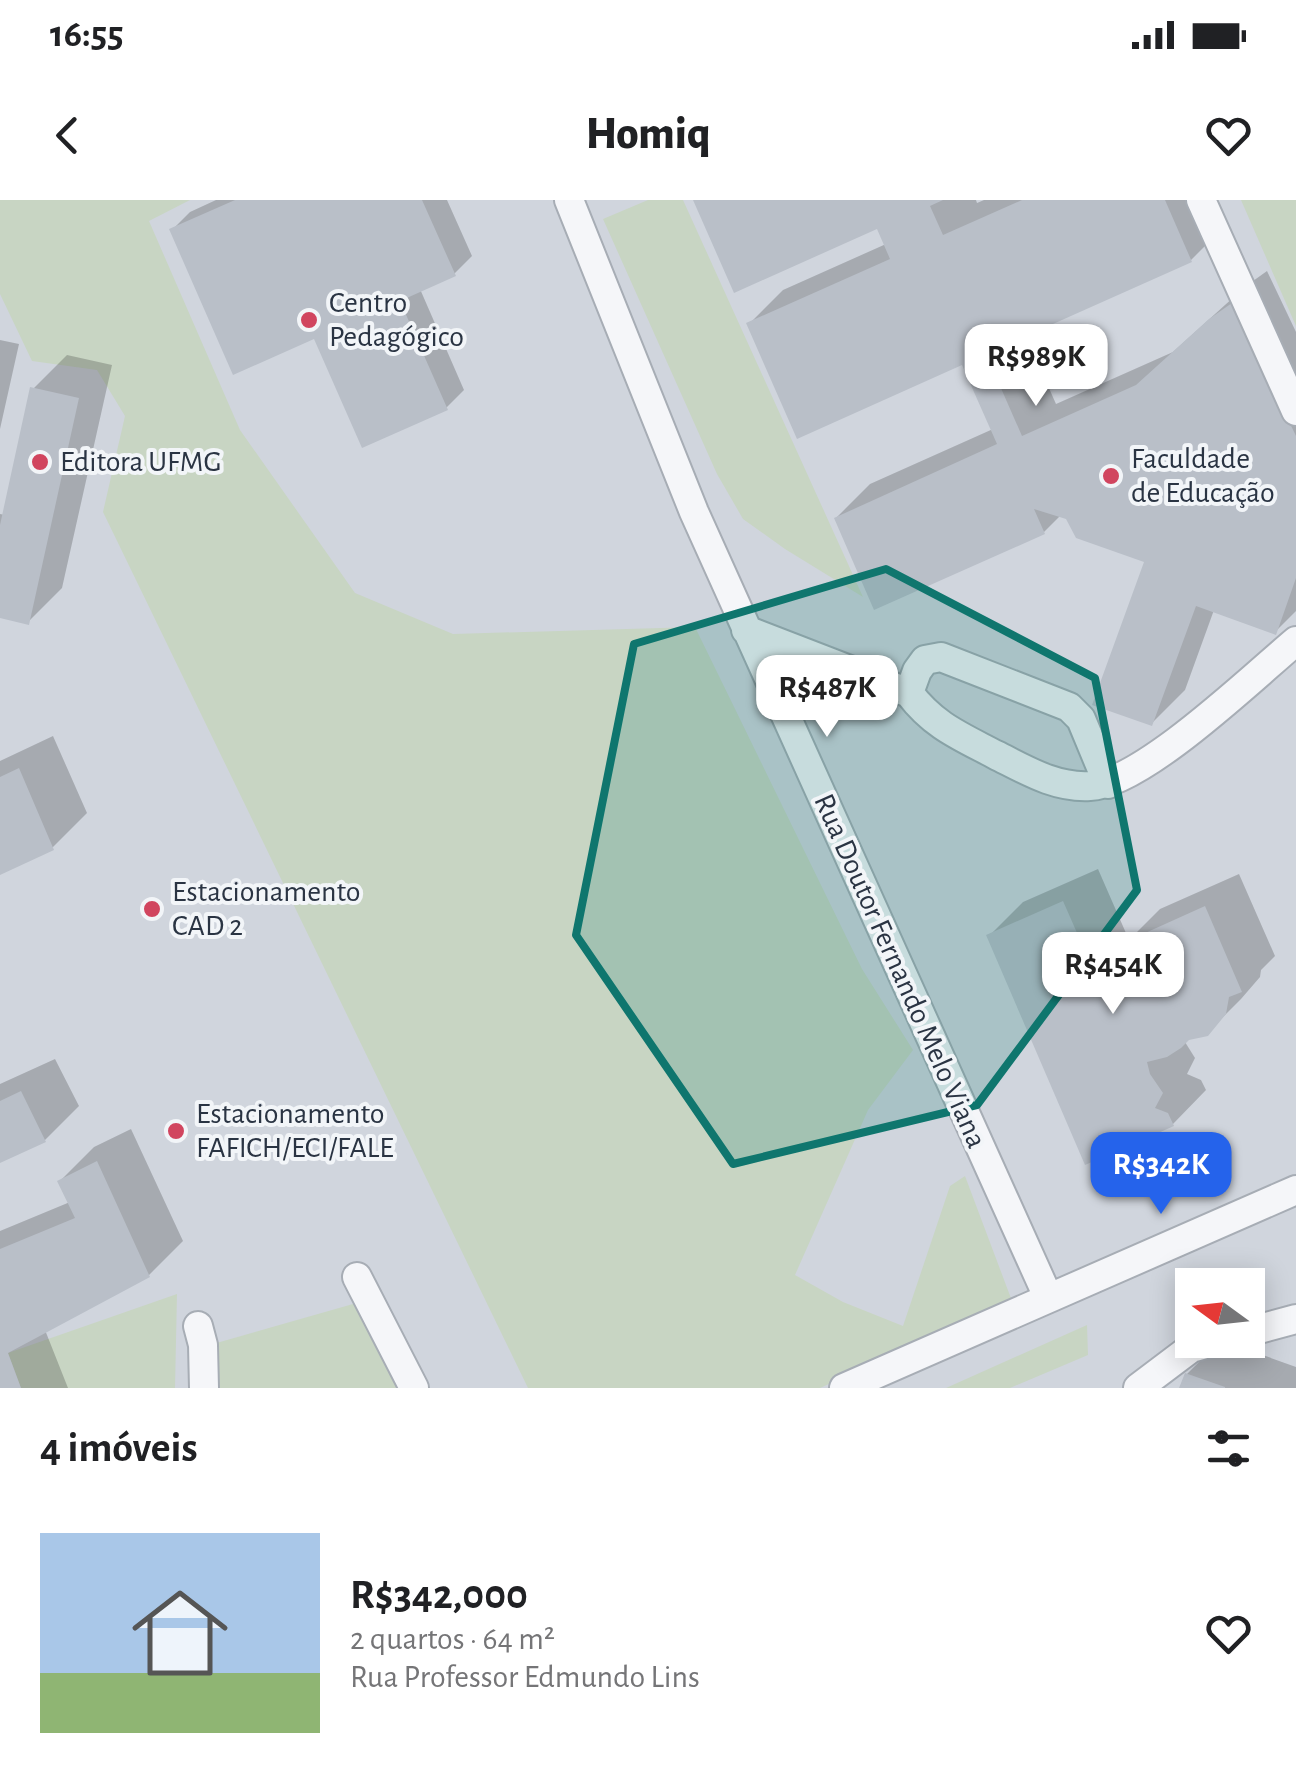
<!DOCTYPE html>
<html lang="pt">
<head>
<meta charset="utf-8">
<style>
  :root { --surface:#fff; --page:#f6f6f6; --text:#202124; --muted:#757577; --line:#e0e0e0; --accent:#2563eb }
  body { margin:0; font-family:"Alegreya Sans",sans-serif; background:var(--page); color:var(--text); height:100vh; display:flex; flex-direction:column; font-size:38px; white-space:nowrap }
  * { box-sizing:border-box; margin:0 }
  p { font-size:32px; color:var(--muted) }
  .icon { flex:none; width:55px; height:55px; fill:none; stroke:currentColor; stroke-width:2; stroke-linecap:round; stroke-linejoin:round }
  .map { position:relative; height:1188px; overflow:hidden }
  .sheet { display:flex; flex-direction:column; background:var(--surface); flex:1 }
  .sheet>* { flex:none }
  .needle { width:65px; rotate:285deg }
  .fabs { position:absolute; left:1175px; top:1068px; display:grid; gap:20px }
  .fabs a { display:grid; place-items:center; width:90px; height:90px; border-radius:0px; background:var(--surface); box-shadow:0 5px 25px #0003; font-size:50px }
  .price { position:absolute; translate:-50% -85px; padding:0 22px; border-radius:20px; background:#fff; color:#222; font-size:32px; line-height:65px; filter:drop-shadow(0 2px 5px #0008) }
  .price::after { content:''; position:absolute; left:50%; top:60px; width:30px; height:22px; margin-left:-15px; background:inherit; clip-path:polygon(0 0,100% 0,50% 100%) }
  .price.current { background:var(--accent); color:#fff }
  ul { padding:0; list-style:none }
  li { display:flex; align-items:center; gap:30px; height:250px; padding:0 40px }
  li+li { border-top:2px solid var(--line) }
  li span { display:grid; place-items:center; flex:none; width:280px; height:200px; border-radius:0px; color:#555 }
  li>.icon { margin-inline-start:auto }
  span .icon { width:120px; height:120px; fill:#fffc; stroke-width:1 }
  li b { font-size:42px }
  h2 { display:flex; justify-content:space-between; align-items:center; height:120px; padding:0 40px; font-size:42px }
  .status { display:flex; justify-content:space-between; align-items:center; height:70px; padding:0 50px; background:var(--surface); direction:ltr }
  .status svg { height:28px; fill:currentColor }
  header { display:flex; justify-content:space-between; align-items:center; height:130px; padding:0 40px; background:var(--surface); font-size:45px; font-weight:800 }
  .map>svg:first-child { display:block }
  .built { fill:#d0d5dd; fill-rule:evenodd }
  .green { fill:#c8d5c3 }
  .shadow { fill:#0003 }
  .building { fill:#b9bfc8 }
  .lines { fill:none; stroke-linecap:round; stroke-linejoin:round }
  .minor-casing { stroke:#a7adb5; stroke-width:32 }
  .minor { stroke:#f5f6f9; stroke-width:28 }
  .marked { fill:#0f766e; fill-opacity:0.2; stroke:#0f766e; stroke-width:8; stroke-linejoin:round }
  .poi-dot { fill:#d1455f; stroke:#f2f5f8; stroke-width:4 }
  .labels { text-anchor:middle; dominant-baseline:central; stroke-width:8; stroke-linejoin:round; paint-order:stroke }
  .poi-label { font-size:30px; fill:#2a3443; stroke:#f2f5f8; text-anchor:start }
  .street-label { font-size:30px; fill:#2a3443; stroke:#f2f5f8 }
</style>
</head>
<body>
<div class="status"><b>16:55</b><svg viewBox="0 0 49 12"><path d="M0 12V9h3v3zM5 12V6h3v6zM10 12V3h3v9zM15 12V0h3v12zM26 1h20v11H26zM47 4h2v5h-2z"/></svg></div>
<header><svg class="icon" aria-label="back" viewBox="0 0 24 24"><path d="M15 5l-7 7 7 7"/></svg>Homiq<svg class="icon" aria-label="heart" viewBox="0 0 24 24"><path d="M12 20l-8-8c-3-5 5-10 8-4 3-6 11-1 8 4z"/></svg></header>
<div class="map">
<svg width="1296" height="1188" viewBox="0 0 1296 1188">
  <rect width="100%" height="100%" fill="#e2e6eb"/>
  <!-- built -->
  <path class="built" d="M0 0H1296V1188H0ZM1192 1085H1248V1140H1192Z"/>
  <!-- green -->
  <path class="green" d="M0 0H190L149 21 240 230 355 393 453 434 695 427 862 769 913 850 868 910 795 1075 843 1102 903 1126 950 986 965 976 1012 1101 820 1188H528L103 312 125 216 97 170 32 161 0 94Z
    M648 0H683L863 397 785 349 743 319 717 274 603 19Z
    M1241 0H1296V126Z
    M177 1094 175 1188H21L8 1153Z
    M360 1102 402 1188H211L206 1146Z
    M1087 1125 1088 1155 1010 1188H946Z"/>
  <!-- shadow -->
  <path class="shadow" d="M216 0H447L472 56 454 74 420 89 464 190 446 208 316 135 172 30 190 12Z
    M695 0H976L977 3 984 0H1213L1225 26 1191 60 1025 134 1056 204 1173 152 1246 86 1267 71 1296 132V411L1275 432 1214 410 1185 490 1151 524 1147 361 1061 315 1044 332 836 318 870 284 993 229 964 161 749 124 783 90 886 44 878 26Z
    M0 140 19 144 0 229Z
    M67 155 112 165 62 388 28 422 0 416V314L5 315 33 189Z
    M53 536 87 613 53 647 0 672V561Z
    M1098 669 1129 740 1160 709 1239 674 1275 756 1261 770 1260 777 1241 799 1206 834 1189 837 1185 842 1195 858 1187 874 1201 880 1206 890 1173 924 1086 961 989 736 1023 702Z
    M55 859 79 906 45 940 0 961V884Z
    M131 929 183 1041 149 1075 45 1130 68 1188H0V1031L70 1002 60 981 94 947Z
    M1221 1140 1296 1167V1188H1182L1187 1174Z"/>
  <!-- building -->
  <path class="building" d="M235 0H422L456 76 400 101 448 210 362 248 314 139 233 175 169 29Z
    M693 0H943L930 6 943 35 1022 0H1165L1192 62 986 154 1022 236 1136 185 1209 119 1232 103 1296 236V378L1276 435 1196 406 1152 526 1092 505 1144 362 1076 338 1066 319 1034 309 1045 334 874 410 834 318 997 244 962 165 797 239 746 123 890 59 877 29 734 93Z
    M30 187 79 198 29 425 0 418V325Z
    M19 568 54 650 0 675V577Z
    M1063 701 1103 792 1137 777 1123 743 1205 706 1242 792 1229 797 1226 814 1208 836 1189 840 1181 848 1167 857 1147 862 1150 874 1163 893 1155 908 1168 913 1174 926 1085 965 986 735Z
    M21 891 46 942 0 963V901Z
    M97 961 150 1077 8 1153 21 1188H0V1049L75 1018 57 981Z
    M1185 1173 1225 1187V1188H1179Z"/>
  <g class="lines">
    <!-- minor casing -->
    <g class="minor-casing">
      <path id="minor" d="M569 0 694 312 1048 1097
        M1201 0 1296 211
        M746 430 909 493C934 526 960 536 996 555 1026 570 1055 588 1090 586 1142 584 1253 477 1296 441
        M909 493 917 471 925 460 941 457 1069 507 1081 519 1108 584
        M357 1077 414 1188
        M198 1126 203 1145 204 1188
        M1248 1132 1296 1119
        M844 1188 1296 990
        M1138 1188 1191 1148 1220 1140"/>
    </g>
    <!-- minor -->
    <use href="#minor" class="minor"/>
  </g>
  <!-- marked area -->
  <path class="marked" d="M886 369 1095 478 1137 690 977 905 733 964 576 735 634 444Z"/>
  <!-- markers -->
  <g class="poi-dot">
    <circle cx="309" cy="120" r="10"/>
    <circle cx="40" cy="262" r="10"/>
    <circle cx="1111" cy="276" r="10"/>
    <circle cx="152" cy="709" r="10"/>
    <circle cx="176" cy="931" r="10"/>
  </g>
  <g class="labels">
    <!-- poi labels -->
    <g class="poi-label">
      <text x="329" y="103">Centro<tspan x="329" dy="34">Pedagógico</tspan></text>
      <text x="1131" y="259">Faculdade<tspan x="1131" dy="34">de Educação</tspan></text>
      <text x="60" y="262">Editora UFMG</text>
      <text x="172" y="692">Estacionamento<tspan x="172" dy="34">CAD 2</tspan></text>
      <text x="196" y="914">Estacionamento<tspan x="196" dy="34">FAFICH/ECI/FALE</tspan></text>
    </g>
    <!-- street labels -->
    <g class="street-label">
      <text transform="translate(900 771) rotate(66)">Rua Doutor Fernando Melo Viana</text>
    </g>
  </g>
</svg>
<div class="fabs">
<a><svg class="needle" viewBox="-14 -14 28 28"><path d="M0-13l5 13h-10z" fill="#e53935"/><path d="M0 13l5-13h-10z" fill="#757577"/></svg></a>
</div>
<b class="price" style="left:1036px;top:209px">R$989K</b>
<b class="price" style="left:827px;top:540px">R$487K</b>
<b class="price" style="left:1113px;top:817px">R$454K</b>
<b class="price current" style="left:1161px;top:1017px">R$342K</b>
</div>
<section class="sheet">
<h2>4 imóveis<svg class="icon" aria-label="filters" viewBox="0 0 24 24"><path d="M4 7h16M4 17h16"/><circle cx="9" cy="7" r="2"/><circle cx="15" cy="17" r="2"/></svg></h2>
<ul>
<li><span style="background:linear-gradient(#a9c7e8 70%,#8fb573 0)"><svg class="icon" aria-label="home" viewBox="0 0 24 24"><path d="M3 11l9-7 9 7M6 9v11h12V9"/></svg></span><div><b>R$342,000</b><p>2 quartos · 64 m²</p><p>Rua Professor Edmundo Lins</p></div><svg class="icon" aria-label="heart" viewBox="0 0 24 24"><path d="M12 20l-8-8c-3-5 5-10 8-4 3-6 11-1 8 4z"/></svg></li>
</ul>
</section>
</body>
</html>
